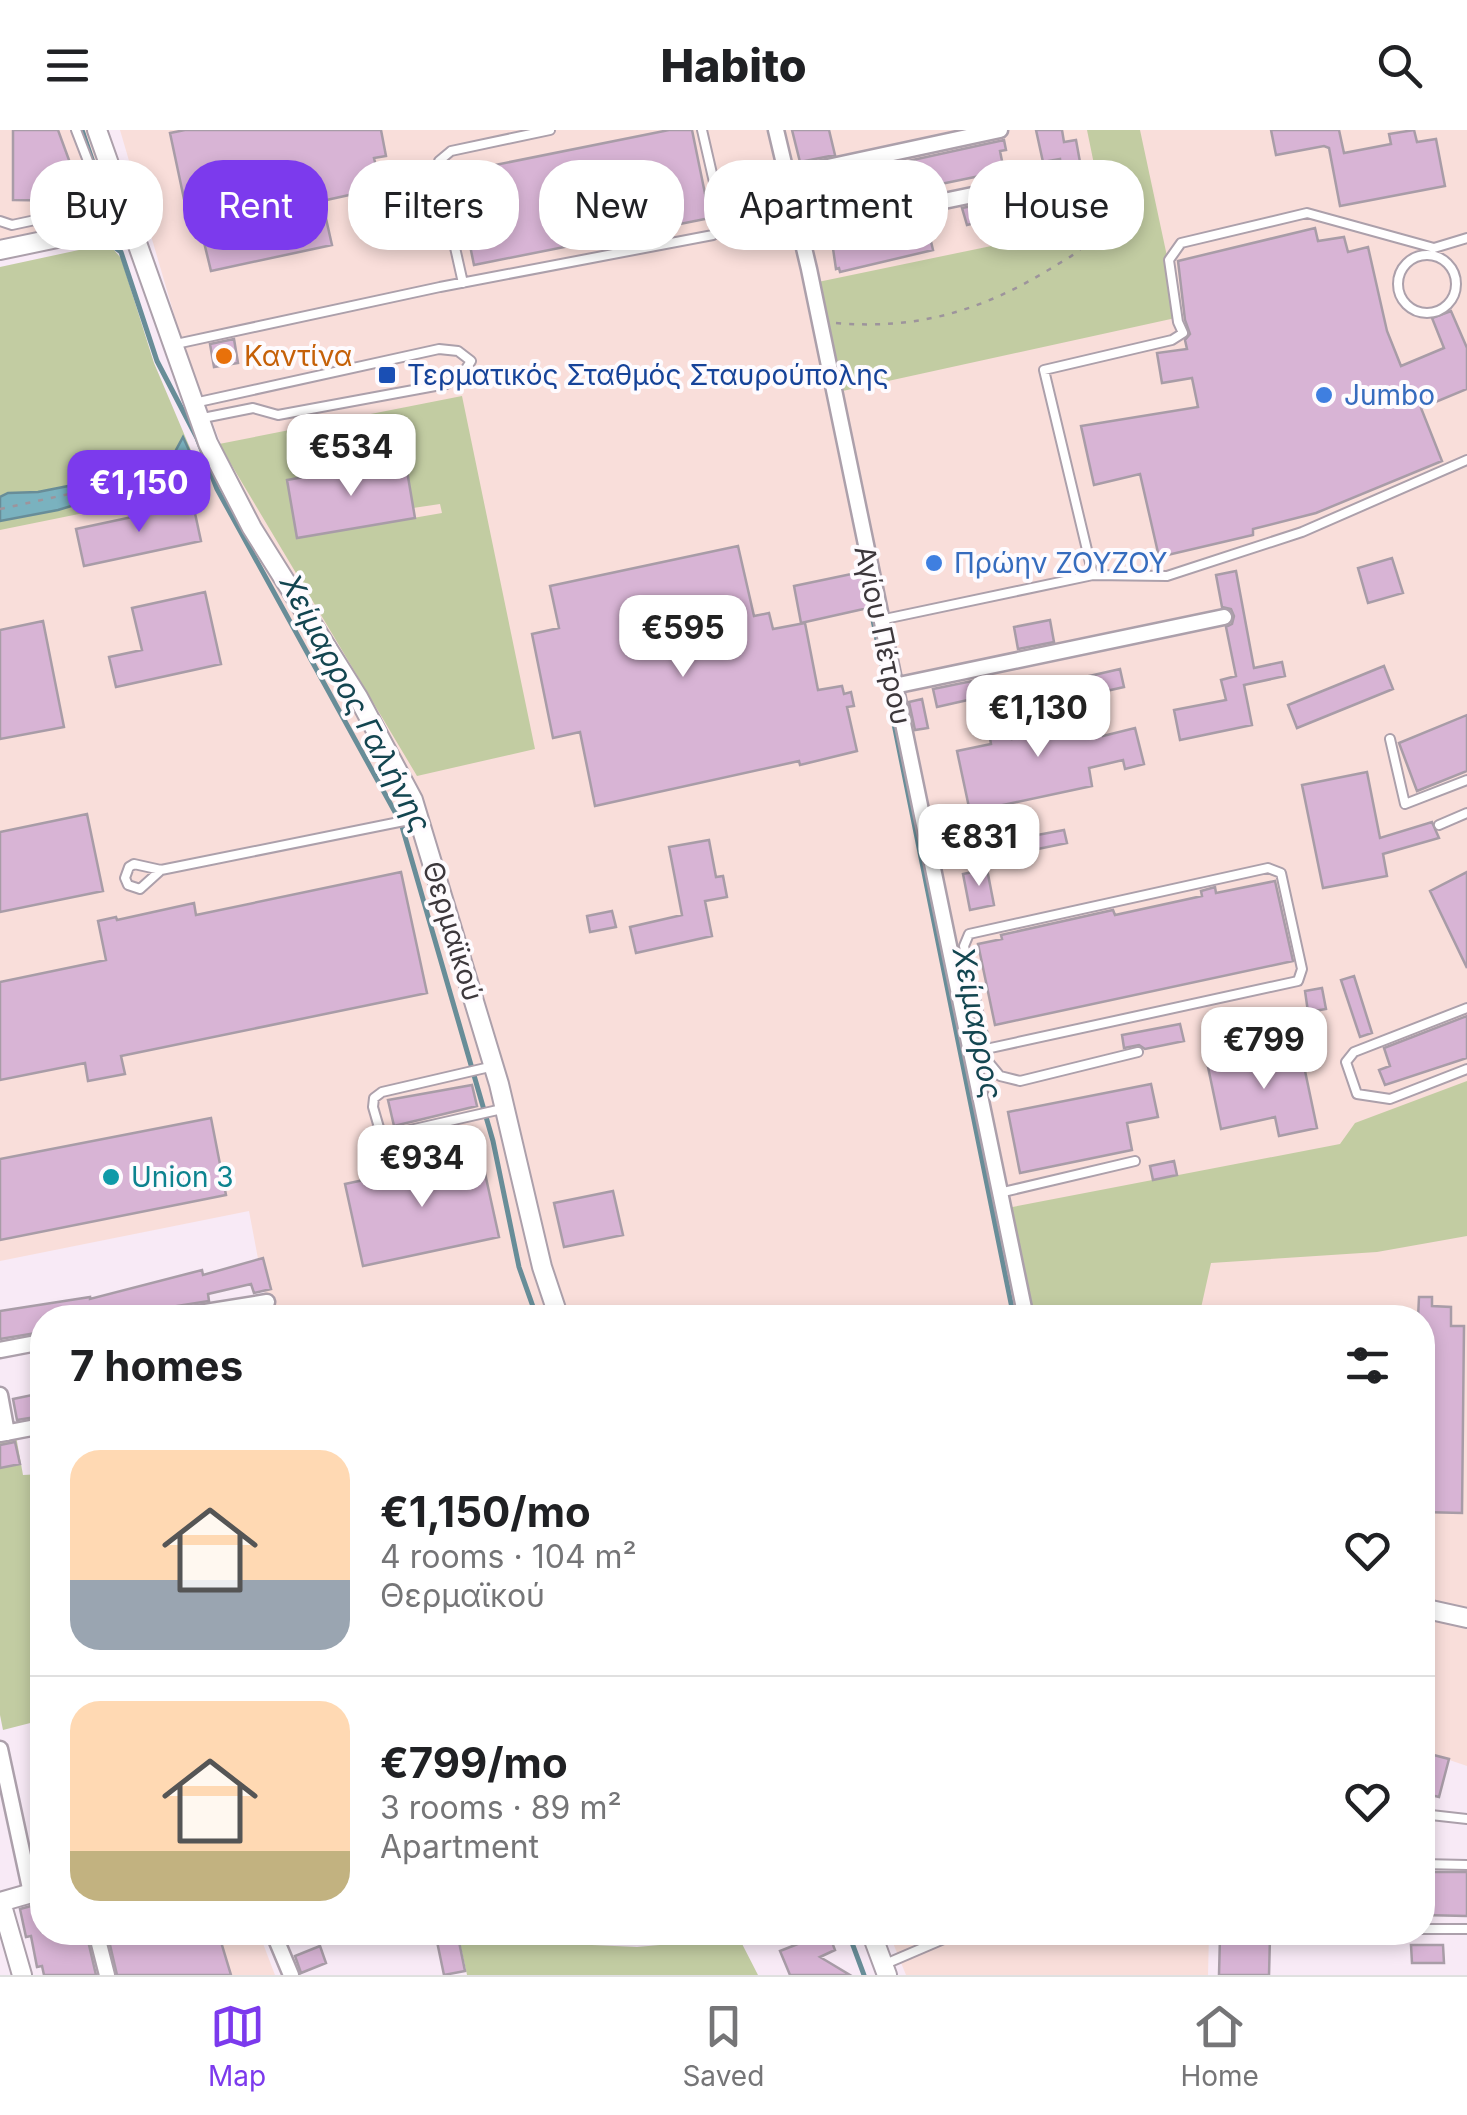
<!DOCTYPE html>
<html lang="en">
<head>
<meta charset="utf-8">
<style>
  :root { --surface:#fff; --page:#f2f2f2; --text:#202124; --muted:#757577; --line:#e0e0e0; --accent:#7c3aed }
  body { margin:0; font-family:Inter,sans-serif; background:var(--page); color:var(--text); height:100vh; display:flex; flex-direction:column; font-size:38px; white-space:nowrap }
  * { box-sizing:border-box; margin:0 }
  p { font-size:32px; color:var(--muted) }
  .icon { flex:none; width:55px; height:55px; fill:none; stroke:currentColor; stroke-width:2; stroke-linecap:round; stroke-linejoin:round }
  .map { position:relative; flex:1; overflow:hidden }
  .panel { position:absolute; left:30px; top:1175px; width:1405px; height:640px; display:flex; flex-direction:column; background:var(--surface); border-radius:40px; box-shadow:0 5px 15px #0003 }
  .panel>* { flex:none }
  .guide { position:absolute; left:30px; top:30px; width:1408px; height:90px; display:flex; gap:20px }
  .price { position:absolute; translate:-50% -85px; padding:0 22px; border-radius:20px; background:#fff; color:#222; font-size:32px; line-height:65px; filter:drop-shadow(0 2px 5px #0008) }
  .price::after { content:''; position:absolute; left:50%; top:60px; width:30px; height:22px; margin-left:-15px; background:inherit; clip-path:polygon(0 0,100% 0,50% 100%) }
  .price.on { background:var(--accent); color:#fff }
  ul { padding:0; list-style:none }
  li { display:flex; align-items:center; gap:30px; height:250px; padding:0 40px }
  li+li { border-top:2px solid var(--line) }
  li span { display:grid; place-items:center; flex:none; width:280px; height:200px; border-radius:30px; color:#555 }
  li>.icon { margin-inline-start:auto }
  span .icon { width:120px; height:120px; fill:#fffc; stroke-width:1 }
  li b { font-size:42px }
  h2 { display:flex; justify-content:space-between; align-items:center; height:120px; padding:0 40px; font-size:42px }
  .pill { padding:0 35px; border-radius:40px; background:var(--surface); box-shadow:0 5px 15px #0003; font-size:35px; line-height:90px }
  .pill.on { background:var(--accent); color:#fff }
  header { display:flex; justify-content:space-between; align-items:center; height:130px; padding:0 40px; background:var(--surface); font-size:45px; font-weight:800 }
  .tab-bar { display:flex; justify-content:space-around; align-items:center; height:140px; border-top:2px solid var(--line); background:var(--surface); font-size:28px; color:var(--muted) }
  .tab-bar a { display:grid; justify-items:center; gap:5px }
  .tab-bar .on { color:var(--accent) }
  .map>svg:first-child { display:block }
  .industrial { fill:#f9deda }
  .green { fill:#c2cca2; fill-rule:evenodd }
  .water { fill:#7ab2bf; stroke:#688d98; stroke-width:2.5 }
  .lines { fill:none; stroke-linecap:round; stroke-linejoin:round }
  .stream { stroke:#688d98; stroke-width:5 }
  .building { fill:#d8b4d5; stroke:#a89ca7; stroke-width:2.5 }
  .service-casing { stroke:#aca0ab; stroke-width:12 }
  .minor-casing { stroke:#aca0ab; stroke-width:19 }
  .tertiary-casing { stroke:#aca0ab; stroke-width:22 }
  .path { stroke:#9d949c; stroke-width:2.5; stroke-dasharray:5 8; stroke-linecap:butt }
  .service { stroke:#fff; stroke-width:8 }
  .minor { stroke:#fff; stroke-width:14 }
  .tertiary { stroke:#fff; stroke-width:18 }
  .food-dot { fill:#e8710a; stroke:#fefbfe; stroke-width:4 }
  .transit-dot { fill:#1a4fb4; stroke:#fefbfe; stroke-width:4 }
  .shop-dot { fill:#3f7fe0; stroke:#fefbfe; stroke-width:4 }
  .culture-dot { fill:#0f9aa8; stroke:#fefbfe; stroke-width:4 }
  .labels { text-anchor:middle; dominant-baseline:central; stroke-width:8; stroke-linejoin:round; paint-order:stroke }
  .food-label { font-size:28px; fill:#c56008; stroke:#fefbfe; text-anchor:start }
  .transit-label { font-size:28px; fill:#164399; stroke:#fefbfe; text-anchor:start }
  .shop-label { font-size:28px; fill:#366cbe; stroke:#fefbfe; text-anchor:start }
  .street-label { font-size:28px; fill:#3d383c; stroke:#fefbfe }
  .culture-label { font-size:28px; fill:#0d838f; stroke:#fefbfe; text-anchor:start }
  .water-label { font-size:30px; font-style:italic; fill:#134550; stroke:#fefbfe }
</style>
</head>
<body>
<header><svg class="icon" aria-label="menu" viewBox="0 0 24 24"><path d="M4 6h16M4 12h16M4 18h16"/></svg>Habito<svg class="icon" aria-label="search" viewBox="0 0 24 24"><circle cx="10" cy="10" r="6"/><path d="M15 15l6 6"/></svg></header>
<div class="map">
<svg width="1467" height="1845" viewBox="0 0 1467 1845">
  <rect width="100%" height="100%" fill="#f8eaf6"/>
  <!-- industrial -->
  <path class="industrial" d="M0 0H89L120 82 0 111Z
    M120 0H1467V1636L1423 1621 1422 1188 269 1187 249 1081 0 1131V394L232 343 183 215Z
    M103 1803H259L275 1845H113Z
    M889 1803H1209L1208 1845H906Z"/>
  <!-- green -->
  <path class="green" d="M1087 0H1140L1180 187 838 262 818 152 1068 100 1059 58 1097 49Z
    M102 115 114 120 121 128 154 233 207 358 0 400V137Z
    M462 266 535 619 417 646 219 314ZM404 330 413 378 440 374 442 383 297 408 287 350Z
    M1467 951V1106L1377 1122 1211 1133 1199 1187H1032L1007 1078 1340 1014 1355 993Z
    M16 1306 23 1345 42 1344V1590L3 1600 0 1585V1310Z
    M458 1803H588L592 1815 637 1817 739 1808 758 1845H467Z"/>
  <!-- water -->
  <path class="water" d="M183 307 202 349 177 344 159 359 136 367 98 368 58 380 0 391V367L8 363 38 362 68 356 88 342 178 331 176 320Z"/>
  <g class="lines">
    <!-- stream -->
    <path class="stream" d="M82 0 96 41
      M102 61 109 83 113 116 121 122 157 231 197 308 217 359 401 693 493 1011 519 1137 537 1188
      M873 490 1014 1188
      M848 1802 864 1845"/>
  </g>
  <!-- building -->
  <path class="building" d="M13 0H58L84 71 13 70Z
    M185 0H381L386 26 374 28 381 58 322 71 332 115 211 141 193 67 184 69 170 3Z
    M669 0H692L710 88 474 135 455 43Z
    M792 0H829L835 25 800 32Z
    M1036 0H1062L1064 12 1076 10 1080 32 1061 36 1060 29 1043 32Z
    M1271 0H1339L1344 23 1391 14 1389 4 1414 0 1417 12 1436 9 1445 56 1340 76 1329 18 1324 16 1276 25Z
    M1004 10 1006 20 1000 21 1004 41 931 56 932 63 907 68 899 33Z
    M869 39 878 74 851 79 842 45Z
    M1058 59 1064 89 1060 90 1061 94 1034 99 1027 66Z
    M987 73 991 89 967 95 962 78Z
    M925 86 933 120 840 142 839 138 836 139 831 105 859 99 861 106 898 97 901 92 912 93Z
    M1315 98 1318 111 1344 107 1348 122 1368 117 1387 201 1401 236 1444 218 1432 188 1451 181 1467 218V259L1421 278 1442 331 1316 383 1253 399V405L1159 427 1140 344 1094 355 1081 296 1198 277 1192 248 1162 253 1157 223 1187 219 1185 210 1190 204 1185 190 1178 131Z
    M234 209 238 233 214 237 210 214Z
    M405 329 415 388 297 408 287 350Z
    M193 374 201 411 84 436 76 399Z
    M738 416 754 486 769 483 773 499 805 493 818 560 842 556 844 564 851 562 854 576 847 577 857 621 800 635 799 631 595 676 580 602 553 608 532 504 559 498 550 456Z
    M1392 428 1403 463 1368 473 1358 438Z
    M1236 441 1254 538 1282 532 1285 546 1244 555 1252 595 1180 610 1174 580 1226 570 1221 550 1236 546 1226 497 1232 494 1234 486 1231 479 1222 477 1216 445Z
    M861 442 868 478 801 493 794 456Z
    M205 462 221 534 116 557 109 527 142 520 132 478Z
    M1050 490 1054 512 1018 519 1014 497Z
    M43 491 64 597 0 609V500Z
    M1384 536 1393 559 1297 598 1288 575Z
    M1120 539 1124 557 1080 567 1076 549Z
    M977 550 981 567 937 577 933 559Z
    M1004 564 1012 609 1100 590 1103 606 1135 598 1144 634 1125 639 1123 630 1089 638 1092 656 970 682 957 621 991 614 983 568Z
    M922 569 928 598 915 600 909 572Z
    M1467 585V641L1417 661 1399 613Z
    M1367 642 1380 708 1432 692 1439 708 1383 724 1387 746 1323 758 1302 655Z
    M87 684 103 761 0 782V702Z
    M1064 700 1067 713 1028 721 1029 727 1014 730 1011 710Z
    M709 710 716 747 723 746 727 767 705 771 712 806 636 823 630 797 682 785 669 717Z
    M987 739 994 775 970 780 963 744Z
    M401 742 427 863 121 926 125 944 88 951 85 933 0 950V852L106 830 98 791 116 787 117 790 194 773 196 785Z
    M1467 742V838L1430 761Z
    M1275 751 1293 831 995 895 978 814 1002 809 1001 805 1113 780 1115 785 1202 766 1201 761 1215 757 1216 763Z
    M612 781 616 797 590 802 587 786Z
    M1354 846 1372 903 1360 907 1341 850Z
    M1322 858 1326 879 1308 882 1305 861Z
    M1467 886V928L1385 955 1379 940 1390 936 1384 918Z
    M1180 894 1184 911 1145 919 1139 915 1124 918 1122 905Z
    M1300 917 1317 998 1279 1006 1275 987 1221 999 1208 937Z
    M1151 954 1158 987 1127 993 1132 1020 1020 1043 1008 982Z
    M472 955 477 976 394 996 388 970Z
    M211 988 226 1065 0 1110V1029Z
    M481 1025 499 1107 363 1136 345 1054Z
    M1174 1031 1177 1045 1153 1050 1150 1036Z
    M613 1061 623 1105 564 1117 554 1073Z
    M263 1128 271 1159 254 1163 251 1154 208 1164 209 1171 165 1178 158 1188H135L134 1177 89 1188H42V1202L0 1209V1181L90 1167V1169L202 1140 203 1145Z
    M1419 1167H1432V1176L1451 1177V1196H1464L1462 1383 1422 1382V1188H1418Z
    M42 1263V1286L17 1290 13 1269Z
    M15 1312 20 1334 0 1338V1315Z
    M1422 1622 1449 1629 1439 1667 1422 1663Z
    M1422 1742H1467V1786L1422 1785Z
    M42 1773V1802H86L96 1845H44L42 1836 37 1837 31 1806 26 1807 20 1779Z
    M107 1802H218L231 1845H117Z
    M435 1802H457L465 1841 444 1845Z
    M828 1802 835 1820 820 1827 850 1845H790L780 1821Z
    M1220 1806 1270 1807 1269 1845H1219Z
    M1411 1815H1443L1444 1833H1412Z
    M320 1816 326 1833 301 1843 295 1826Z"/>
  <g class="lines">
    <!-- service casing -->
    <g class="service-casing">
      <path id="service" d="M0 91 12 95 91 78 99 72 100 62 76 0
        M1398 154a29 29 0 1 1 58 0a29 29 0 1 1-58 0Z
        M463 153 438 42 439 31 451 21 550 0
        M176 214 440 157 713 105 720 97 722 87 702 0
        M194 273 439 219 458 221 471 231 462 245 446 254 278 285 253 278 203 288
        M1093 445 1044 240 1172 210 1183 203 1178 192 1169 130 1181 113 1307 83 1434 118 1467 108
        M880 490 1093 445 1167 446 1302 402 1467 330
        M1390 609 1405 674 1467 650
        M1439 695 1467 683
        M161 740 140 759 128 755 125 748 129 737 134 734 161 740 419 688
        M1467 878 1354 922 1346 932 1357 964 1390 969 1467 939
        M981 923 1000 946 1020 951 1138 922
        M974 928 986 919 1298 851 1302 839 1281 743 1268 738 969 804 964 816 986 919
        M494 936 382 962 374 968 373 977 380 1001 388 1005 502 979
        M999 1063 1135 1031
        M1422 1684 1467 1689
        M1422 1734 1467 1735
        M1422 1799H1467
        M605 1802H618
        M883 1835 960 1802"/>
    </g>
    <!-- minor casing -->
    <g class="minor-casing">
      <path id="minor" d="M776 0 809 139 1026 1188
        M786 46 1000 0
        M799 101 1084 42
        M894 556 1224 487
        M168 1188 267 1172
        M0 1220 42 1212
        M0 1265 7 1303
        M0 1304 42 1296
        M0 1619 31 1763
        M96 1802 107 1845
        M273 1802 291 1845"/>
    </g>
    <!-- tertiary casing -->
    <g class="tertiary-casing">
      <path id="tertiary" d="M97 0 208 313 252 398 358 567 413 670 499 954 542 1137 559 1188
        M0 120 129 93
        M1422 1478 1467 1488
        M0 1772 42 1760
        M1 1772 22 1845
        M871 1802 887 1845"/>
    </g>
    <!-- path -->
    <path class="path" d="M836 193C917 200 981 181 1050 139 1062 131 1079 124 1087 111 1095 95 1089 74 1086 58
      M0 379 92 359 206 346"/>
    <!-- service -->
    <use href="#service" class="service"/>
    <!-- minor -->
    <use href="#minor" class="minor"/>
    <!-- tertiary -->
    <use href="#tertiary" class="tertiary"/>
  </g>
  <!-- markers -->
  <circle class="food-dot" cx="224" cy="226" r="10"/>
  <rect class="transit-dot" x="377" y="235" width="20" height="20" rx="5"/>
  <g class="shop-dot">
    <circle cx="1324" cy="265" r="10"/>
    <circle cx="934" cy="433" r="10"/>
  </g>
  <circle class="culture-dot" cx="111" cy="1047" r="10"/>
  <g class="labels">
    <!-- food labels -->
    <g class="food-label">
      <text x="244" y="226">Καντίνα</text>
    </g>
    <!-- transit labels -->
    <g class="transit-label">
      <text x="407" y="245">Τερματικός Σταθμός Σταυρούπολης</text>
    </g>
    <!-- shop labels -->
    <g class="shop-label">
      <text x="1344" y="265">Jumbo</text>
      <text x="954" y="433">Πρώην ΖΟΥΖΟΥ</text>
    </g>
    <!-- street labels -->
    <g class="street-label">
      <text transform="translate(883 505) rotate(78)">Αγίου Πέτρου</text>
      <text transform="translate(453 801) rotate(73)">Θερμαϊκού</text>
    </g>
    <!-- culture labels -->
    <g class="culture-label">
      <text x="131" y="1047">Union 3</text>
    </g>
    <!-- water labels -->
    <g class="water-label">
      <text transform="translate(356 573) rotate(62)">Χείμαρρος Γαλήνης</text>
      <text transform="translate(978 893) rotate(79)">Χείμαρρος</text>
    </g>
  </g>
</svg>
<b class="price" style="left:351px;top:369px">€534</b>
<b class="price on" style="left:139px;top:405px">€1,150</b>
<b class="price" style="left:683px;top:550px">€595</b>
<b class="price" style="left:1038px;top:630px">€1,130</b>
<b class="price" style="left:979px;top:759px">€831</b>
<b class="price" style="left:1264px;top:962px">€799</b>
<b class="price" style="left:422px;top:1080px">€934</b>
<div class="guide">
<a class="pill">Buy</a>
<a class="pill on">Rent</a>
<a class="pill">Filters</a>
<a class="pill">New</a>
<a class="pill">Apartment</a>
<a class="pill">House</a>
</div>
<section class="panel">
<h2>7 homes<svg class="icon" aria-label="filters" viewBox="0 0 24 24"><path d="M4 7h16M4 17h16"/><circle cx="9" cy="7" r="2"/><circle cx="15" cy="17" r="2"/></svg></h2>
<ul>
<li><span style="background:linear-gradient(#ffd9b3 65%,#9aa5b1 0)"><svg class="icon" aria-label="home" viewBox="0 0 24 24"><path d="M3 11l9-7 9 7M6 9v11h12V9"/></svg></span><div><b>€1,150/mo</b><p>4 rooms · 104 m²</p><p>Θερμαϊκού</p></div><svg class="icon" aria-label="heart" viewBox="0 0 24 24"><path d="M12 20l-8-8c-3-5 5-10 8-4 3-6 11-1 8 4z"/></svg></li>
<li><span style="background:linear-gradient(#ffd9b3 75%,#c2b280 0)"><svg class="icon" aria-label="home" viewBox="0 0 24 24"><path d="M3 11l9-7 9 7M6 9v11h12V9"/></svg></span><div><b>€799/mo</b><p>3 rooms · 89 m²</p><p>Apartment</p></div><svg class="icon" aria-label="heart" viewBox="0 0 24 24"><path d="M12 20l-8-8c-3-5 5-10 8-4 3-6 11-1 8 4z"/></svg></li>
</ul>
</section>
</div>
<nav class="tab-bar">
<a class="on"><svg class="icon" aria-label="map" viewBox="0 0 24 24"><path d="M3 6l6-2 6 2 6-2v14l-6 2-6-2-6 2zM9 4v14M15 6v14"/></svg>Map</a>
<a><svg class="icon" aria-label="saved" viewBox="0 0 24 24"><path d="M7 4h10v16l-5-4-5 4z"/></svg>Saved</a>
<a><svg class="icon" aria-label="home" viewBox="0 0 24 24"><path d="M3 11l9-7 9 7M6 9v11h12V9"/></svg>Home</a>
</nav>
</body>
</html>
